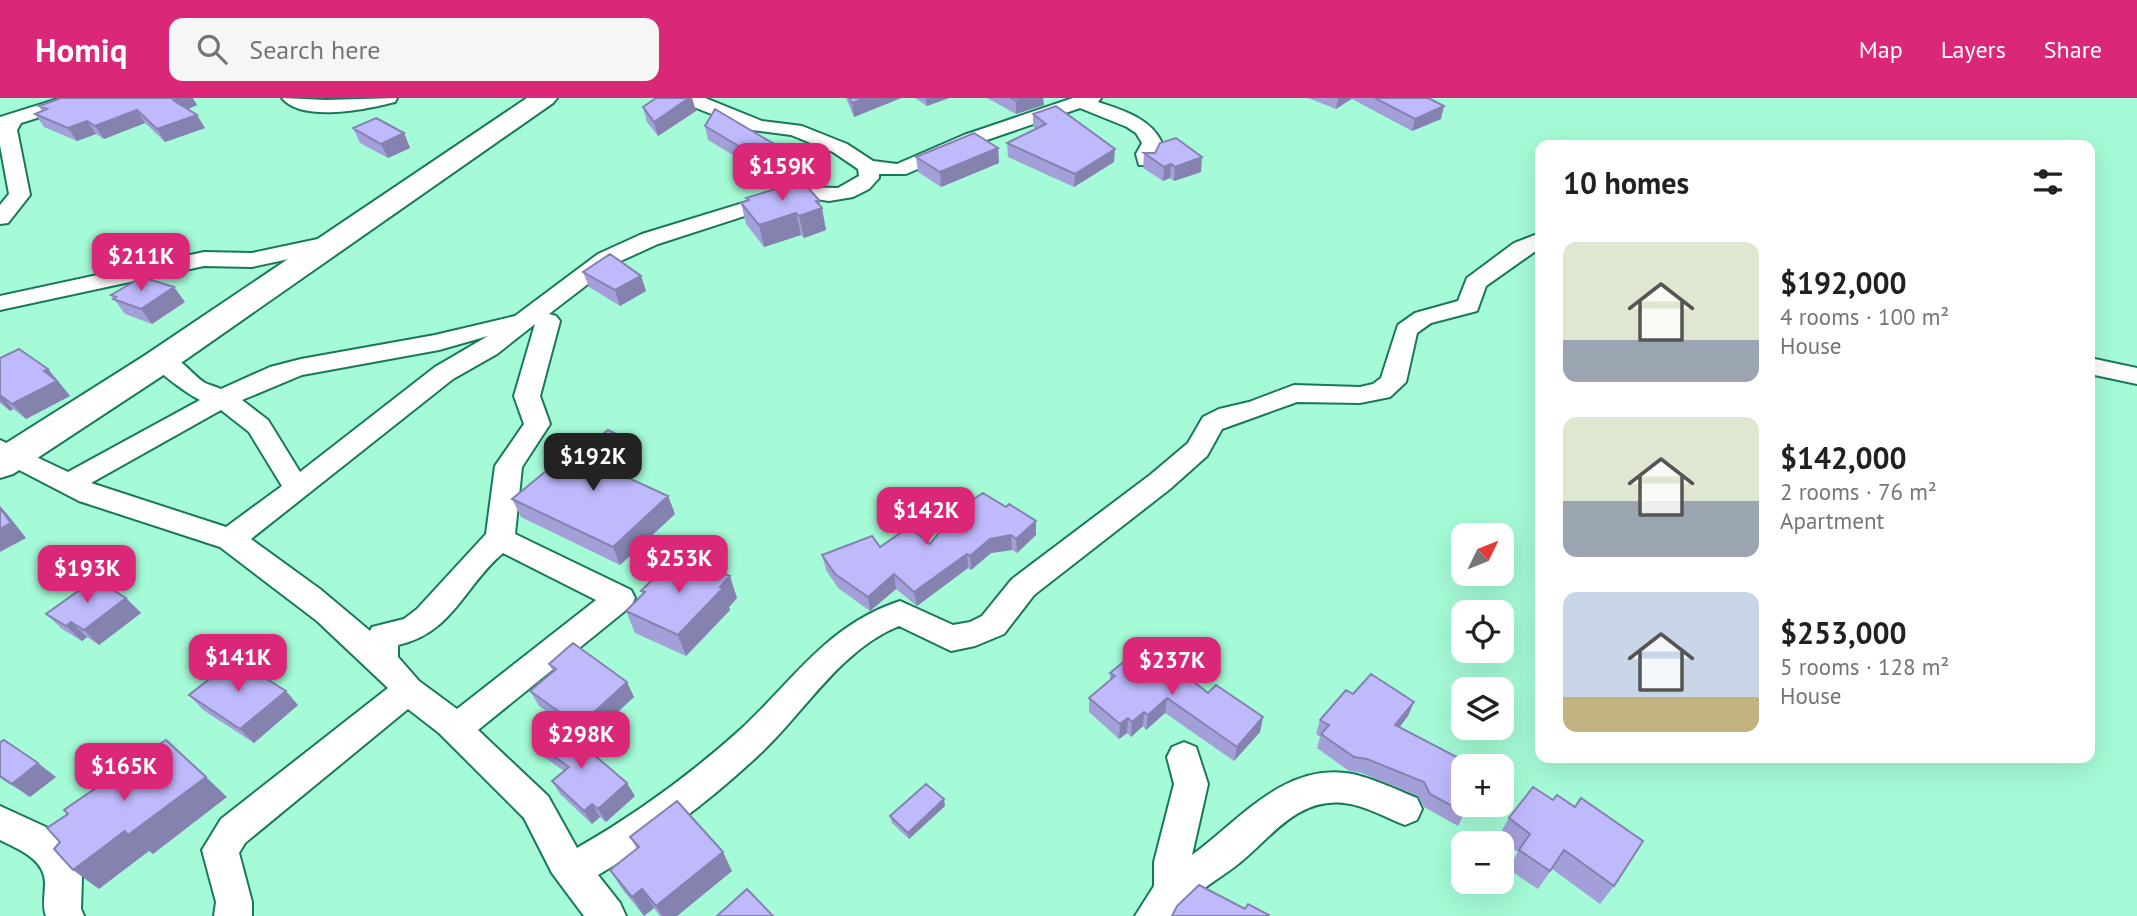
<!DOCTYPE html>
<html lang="en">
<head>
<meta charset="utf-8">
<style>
  :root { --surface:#fff; --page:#f6f6f6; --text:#202124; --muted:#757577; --accent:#db2777 }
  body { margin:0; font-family:"PT Sans",sans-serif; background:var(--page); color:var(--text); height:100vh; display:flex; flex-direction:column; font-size:26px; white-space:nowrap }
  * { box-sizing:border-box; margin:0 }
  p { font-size:23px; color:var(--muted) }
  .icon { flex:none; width:38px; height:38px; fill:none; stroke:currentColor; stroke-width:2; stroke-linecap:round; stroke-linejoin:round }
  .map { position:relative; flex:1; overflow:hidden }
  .side { position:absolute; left:1535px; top:42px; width:560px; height:623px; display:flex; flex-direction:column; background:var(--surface); border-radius:14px; box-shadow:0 7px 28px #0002 }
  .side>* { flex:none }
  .needle { width:46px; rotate:47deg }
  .tools { position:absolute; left:1451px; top:425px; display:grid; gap:14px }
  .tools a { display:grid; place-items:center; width:63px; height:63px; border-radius:14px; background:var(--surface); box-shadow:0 7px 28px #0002; font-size:35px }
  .price { position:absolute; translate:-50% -60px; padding:0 16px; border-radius:14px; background:var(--accent); color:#fff; font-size:23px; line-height:46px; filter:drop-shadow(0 2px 4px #0008) }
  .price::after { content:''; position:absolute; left:50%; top:42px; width:21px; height:16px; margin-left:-10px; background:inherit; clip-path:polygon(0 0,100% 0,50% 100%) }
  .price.active { background:#222; color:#fff }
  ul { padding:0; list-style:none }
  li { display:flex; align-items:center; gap:21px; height:175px; padding:0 28px }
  li span { display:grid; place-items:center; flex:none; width:196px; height:140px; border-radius:14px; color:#555 }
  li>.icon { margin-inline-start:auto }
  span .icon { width:84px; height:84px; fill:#fffc; stroke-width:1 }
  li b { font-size:30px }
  h2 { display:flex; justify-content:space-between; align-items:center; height:84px; padding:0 28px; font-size:30px }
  header { display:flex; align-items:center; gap:42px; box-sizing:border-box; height:98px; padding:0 35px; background:var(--accent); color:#fff }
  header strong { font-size:33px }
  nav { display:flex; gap:38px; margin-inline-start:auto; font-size:24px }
  .search { width:490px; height:63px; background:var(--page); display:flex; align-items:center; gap:18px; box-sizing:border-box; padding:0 24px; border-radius:14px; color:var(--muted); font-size:26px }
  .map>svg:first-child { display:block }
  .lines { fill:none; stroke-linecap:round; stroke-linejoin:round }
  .minor-casing { stroke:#1a785a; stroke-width:4 }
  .secondary-casing { stroke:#1a785a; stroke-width:4 }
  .minor { fill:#fff; fill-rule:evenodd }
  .secondary { fill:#fff; fill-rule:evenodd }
  .wall { fill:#a3a0d9 }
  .shaded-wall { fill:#8582b0 }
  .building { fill:#bebafc; stroke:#8582b0; stroke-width:2 }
</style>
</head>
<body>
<header>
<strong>Homiq</strong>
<div class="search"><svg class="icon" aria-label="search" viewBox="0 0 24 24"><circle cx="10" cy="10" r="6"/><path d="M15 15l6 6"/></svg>Search here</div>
<nav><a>Map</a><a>Layers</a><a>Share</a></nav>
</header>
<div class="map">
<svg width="2137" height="818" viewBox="0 0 2137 818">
  <rect width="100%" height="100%" fill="#a5fbd7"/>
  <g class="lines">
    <!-- minor casing -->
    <g class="minor-casing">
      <path id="minor" d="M61 0H90L88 4 21 25 17 32 30 97 8 125 0 126V107L9 96 0 47V19Z
        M282 0 326 2 397 0 395 4C368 11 302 25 282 0Z
        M679 0H705L762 23 802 28 847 46 873 63 897 66 964 37 1073 0H1101L1098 4C1122 12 1151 20 1162 45L1153 67H1139L1136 56 1142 45 1136 35 1127 29 1080 10 978 45 906 76H879V80L869 91 853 99 829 103 803 99 658 146 614 166 549 216 556 218 560 223 540 298 550 326 522 369 515 436 631 492 635 500 631 508 478 632 548 698 577 750C635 717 691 676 741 631 794 582 827 527 900 503L953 527 970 524 982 518 1012 481 1150 377 1188 345 1203 319 1219 311 1249 304 1294 287 1360 289 1373 286 1381 280 1398 227 1415 215 1458 203 1467 180 1514 145 1540 135V150L1486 188 1477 213 1431 225 1417 235 1406 284 1390 299 1360 305 1297 304 1222 331 1207 358 1170 391 1034 497 1004 536 975 548 951 553 899 528C842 551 807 610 765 651 715 699 658 742 598 777L620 805 626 818H584L552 775 524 720 439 635 408 611 245 745 239 755 252 804V818H214L216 804 202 752 221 721 388 590 317 523 220 449 79 403 0 362V342L68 374 200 302C189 297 156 273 150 263L153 257C177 251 188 274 205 285 210 287 216 289 221 291L270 269 301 261 435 237 515 218 598 156 642 136 795 89 838 90 859 78 858 71 833 54 791 37 752 32 681 4ZM535 226 514 298 524 326 495 368 486 436 417 511 404 521 372 529 370 533 320 491 251 441 453 281 497 256ZM488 238 435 269 300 374 268 322 242 302 302 277 439 252ZM221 312 249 334 282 388 226 429 91 385ZM503 455 596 502 457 611 419 583 398 559V547C453 535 464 488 503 455Z
        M332 138 340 140 343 145 340 150 252 169 204 168 0 212V198L204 154 252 155Z
        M2090 260 2137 270V286L2090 276Z
        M1184 644 1196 649 1208 686 1192 757C1238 724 1282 667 1345 675 1366 677 1397 692 1417 700L1422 711 1417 722 1405 727C1387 720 1364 707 1344 705 1296 700 1271 740 1237 767 1216 783 1191 796 1176 818H1135L1154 788V764L1174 686 1167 659 1172 649Z
        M0 708 59 735 82 779 81 811 84 818H46C42 807 45 797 45 785 45 761 18 751 0 742Z"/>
    </g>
    <!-- secondary casing -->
    <g class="secondary-casing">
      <path id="secondary" d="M527 0H557L553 5 168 274 13 376 0 380V349L144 258Z"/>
    </g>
    <!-- minor -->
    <use href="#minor" class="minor"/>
    <!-- secondary -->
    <use href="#secondary" class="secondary"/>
  </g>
  <!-- wall -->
  <path class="wall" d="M656 0H692L696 13 658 38 647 24 643 9Z
    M846 0H901L854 19Z
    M915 0H949L927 8Z
    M987 0H1043L1044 7 1016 16Z
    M1308 0H1428L1441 21 1412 33 1352 1 1336 11Z
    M197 7 188 11 205 30 165 44 145 25 104 41 96 36 77 43 44 29 35 16 42 13 39 8Z
    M1033 16 1114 64 1074 89 1008 59 1007 45 1036 31 1033 29Z
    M705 28 774 46 777 60 756 71 708 42Z
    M353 30 404 35 410 50 388 60 360 45Z
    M998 50 999 65 941 89 918 74 916 59Z
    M1144 55 1201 74 1174 83 1170 80 1163 83 1143 70Z
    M746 100 820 108 826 132 804 140 801 137 764 149 746 126 741 105 747 103Z
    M583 174 641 178 646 193 620 208 589 189Z
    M111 197 185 204 152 226 125 216Z
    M0 260 48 271 70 298 26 321 13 311 10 313 0 305Z
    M639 362 622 377 668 398 675 416 620 467 521 419 512 401 559 372Z
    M1006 409 1036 437 1017 455 1012 452 991 455 971 472 968 470 917 508 896 491 870 513 838 490 826 472 822 457 880 449 930 446Z
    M641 493 737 500 729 509 730 512 686 558 635 535 626 513 643 496Z
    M126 500 141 515 99 547 87 539 82 543 62 531 46 516Z
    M1156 563 1208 595 1263 619 1260 634 1234 663 1165 615 1146 632 1143 628 1131 639 1127 635 1119 641 1089 614V600L1110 583V575Z
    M549 566 634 599 587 642 539 608 530 593 553 573Z
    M1353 596 1408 618 1400 629 1469 707 1458 728 1424 709 1418 698 1362 675 1349 673 1317 650 1320 639 1316 636 1320 622Z
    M189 597 298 607 254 645 203 612Z
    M0 644 56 679 30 699 0 680Z
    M536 646 635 698 606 724 600 719 592 726 560 696 552 683 564 673 544 659Z
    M1553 702 1614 788 1600 806 1552 771 1538 791 1508 771 1518 754 1498 739 1509 720Z
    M945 708 909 741 892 725 890 718Z
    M630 739 732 773 677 818H660L654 810 644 818 622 791 610 772 637 751Z"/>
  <!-- shaded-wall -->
  <path class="shaded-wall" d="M176 0H193L197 7 180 15 173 2Z
    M689 0H692L696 13 658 38 654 24Z
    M865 0H901L854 19 852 5Z
    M926 0H949L927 8Z
    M1025 0H1043L1044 7 1016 16V3Z
    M1338 0H1352L1336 11Z
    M1444 8 1441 21 1412 33 1415 21Z
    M137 12 145 25 104 41 95 28Z
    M197 17 205 30 165 44 157 31Z
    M87 23 96 36 77 43 68 30Z
    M404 35 410 50 388 60 381 46Z
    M774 46 777 60 756 71 752 56Z
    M998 50 999 65 941 89 940 74Z
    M1115 51 1114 64 1074 89 1075 76Z
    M1202 59 1201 74 1174 83 1175 69Z
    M1171 66 1170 80 1163 83 1164 69Z
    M819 102 821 111 822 110 826 132 804 140 799 118 816 103Z
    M796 115 801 137 764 149 759 127Z
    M641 178 646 193 620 208 615 192Z
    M174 189 185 204 152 226 141 211Z
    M48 271 70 298 26 321 12 306 44 273Z
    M0 297 13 311 10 313 0 302Z
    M632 344 639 362 621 378 618 390 609 364Z
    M668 398 675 416 620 467 613 449Z
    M0 408 8 417 26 440 0 454Z
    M1036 423V437L1017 455 1016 441Z
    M1011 437 1012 452 991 455 971 472 970 458 990 441Z
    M967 456 968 470 917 508 914 494Z
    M894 476 896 491 870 513 868 499Z
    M730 478 737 500 729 509 730 512 686 558 678 537Z
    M126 500 141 515 99 547 84 532Z
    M71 524 87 539 82 543 66 528Z
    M627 584 634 599 587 642 579 628Z
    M286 593 298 607 254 645 240 631Z
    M1167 600 1165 615 1146 632 1148 617Z
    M1414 604 1408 618 1390 641 1395 627Z
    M1144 614 1143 628 1131 639 1132 624Z
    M1263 619 1260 634 1234 663 1237 649Z
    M1128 620 1127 635 1119 641 1120 626Z
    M38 665 56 679 30 699 12 686Z
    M206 679 227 699 153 756 149 753 99 791 73 772 125 733Z
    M627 685 635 698 606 724 598 711Z
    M944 701 945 708 909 741 908 735Z
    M592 706 600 719 592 726 584 713Z
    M723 754 732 773 677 818H662L656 808Z
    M642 791 654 810 644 818 632 799Z"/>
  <!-- building -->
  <path class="building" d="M61 0H176L173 2 197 17 157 31 137 12 95 28 87 23 68 30 35 16 47 11 39 8Z
    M656 0H689L654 24 643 9Z
    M849 0H865L852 5Z
    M1011 0H1025L1016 3Z
    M1375 0H1428L1444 8 1415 21Z
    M1056 8 1115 51 1075 76 1007 45 1046 26 1033 16Z
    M715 11 774 46 752 56 705 28Z
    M376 20 404 35 381 46 353 30Z
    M974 35 998 50 940 74 916 59Z
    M1176 40 1202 59 1175 69 1171 66 1164 69 1144 55H1155L1160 45Z
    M802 83 819 102 816 103 822 110 799 118 796 115 759 127 741 105 749 102 746 100Z
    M610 156 641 178 615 192 583 174Z
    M142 179 174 189 141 211 113 201 116 199 111 197Z
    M19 251 48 271 44 273 57 283 12 306 0 297V260Z
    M608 332 632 344 609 364 616 367 611 372 668 398 613 449 512 401 551 369 559 372Z
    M983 395 1006 409 1009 406 1036 423 1016 441 1011 437 990 441 970 458 967 456 914 494 894 476 868 499 835 476 822 457 872 438 880 449 909 429 930 446 957 412Z
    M0 410 11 425 0 431Z
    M686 457 730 478 720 489 723 490 678 537 626 513 645 494 641 493 664 470 670 473Z
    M95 481 126 500 84 532 71 524 66 528 46 516Z
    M573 545 627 584 579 628 530 593 556 571 549 566Z
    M1140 550 1156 563 1161 558 1208 595 1216 587 1263 619 1237 649 1167 600 1148 617 1144 614 1132 624 1128 620 1120 626 1089 600 1115 578 1110 575Z
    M235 561 286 593 240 631 189 597Z
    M1371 576 1414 604 1395 627 1474 668H1463V707H1469L1465 715 1430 696 1424 684 1367 661 1354 659 1321 636 1329 627 1320 622 1346 592 1353 596Z
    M558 626 627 685 598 711 592 706 584 713 552 683 569 669 536 646Z
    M4 642 38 665 12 686 0 678V644Z
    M166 642 206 679 128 737 125 733 73 772 54 751 60 744 47 730 68 716 64 712Z
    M926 686 944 701 908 735 890 718Z
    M1533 689 1553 702 1557 697 1575 709 1581 700 1643 743 1614 788 1564 752 1550 773 1519 752 1530 736 1509 720Z
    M677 703 723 754 656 808 642 791 632 799 610 772 639 749 630 739Z
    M1199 787 1245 811 1248 806 1269 817 1268 818H1172L1177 808Z
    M747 791 773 818H717Z"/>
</svg>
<div class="tools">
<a><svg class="needle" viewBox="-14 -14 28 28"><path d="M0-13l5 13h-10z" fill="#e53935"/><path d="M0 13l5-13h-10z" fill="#757577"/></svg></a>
<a><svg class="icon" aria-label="locate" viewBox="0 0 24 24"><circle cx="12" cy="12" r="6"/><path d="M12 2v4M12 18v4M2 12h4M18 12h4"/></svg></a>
<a><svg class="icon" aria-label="layers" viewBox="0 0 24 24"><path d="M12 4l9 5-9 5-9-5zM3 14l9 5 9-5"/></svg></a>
<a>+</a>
<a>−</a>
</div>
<b class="price" style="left:782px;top:105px">$159K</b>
<b class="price" style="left:141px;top:195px">$211K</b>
<b class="price active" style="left:593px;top:395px">$192K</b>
<b class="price" style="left:926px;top:449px">$142K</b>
<b class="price" style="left:679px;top:497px">$253K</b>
<b class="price" style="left:87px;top:507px">$193K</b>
<b class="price" style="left:238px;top:596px">$141K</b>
<b class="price" style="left:1172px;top:599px">$237K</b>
<b class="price" style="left:581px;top:673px">$298K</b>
<b class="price" style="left:124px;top:705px">$165K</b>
<section class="side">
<h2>10 homes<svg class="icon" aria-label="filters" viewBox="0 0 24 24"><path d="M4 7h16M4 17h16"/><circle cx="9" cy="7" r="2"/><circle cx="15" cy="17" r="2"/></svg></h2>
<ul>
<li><span style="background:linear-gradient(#dfe7d0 70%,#9aa5b1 0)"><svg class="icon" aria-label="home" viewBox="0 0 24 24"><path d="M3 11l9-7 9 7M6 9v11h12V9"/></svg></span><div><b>$192,000</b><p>4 rooms · 100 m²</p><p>House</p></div></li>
<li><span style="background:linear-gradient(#dfe7d0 60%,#9aa5b1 0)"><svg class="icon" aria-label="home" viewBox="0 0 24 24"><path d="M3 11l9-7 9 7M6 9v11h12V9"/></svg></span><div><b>$142,000</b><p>2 rooms · 76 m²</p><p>Apartment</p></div></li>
<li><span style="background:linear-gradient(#c9d6e8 75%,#c2b280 0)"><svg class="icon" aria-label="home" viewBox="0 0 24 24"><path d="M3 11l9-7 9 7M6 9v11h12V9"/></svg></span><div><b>$253,000</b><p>5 rooms · 128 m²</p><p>House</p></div></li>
</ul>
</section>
</div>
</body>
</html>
